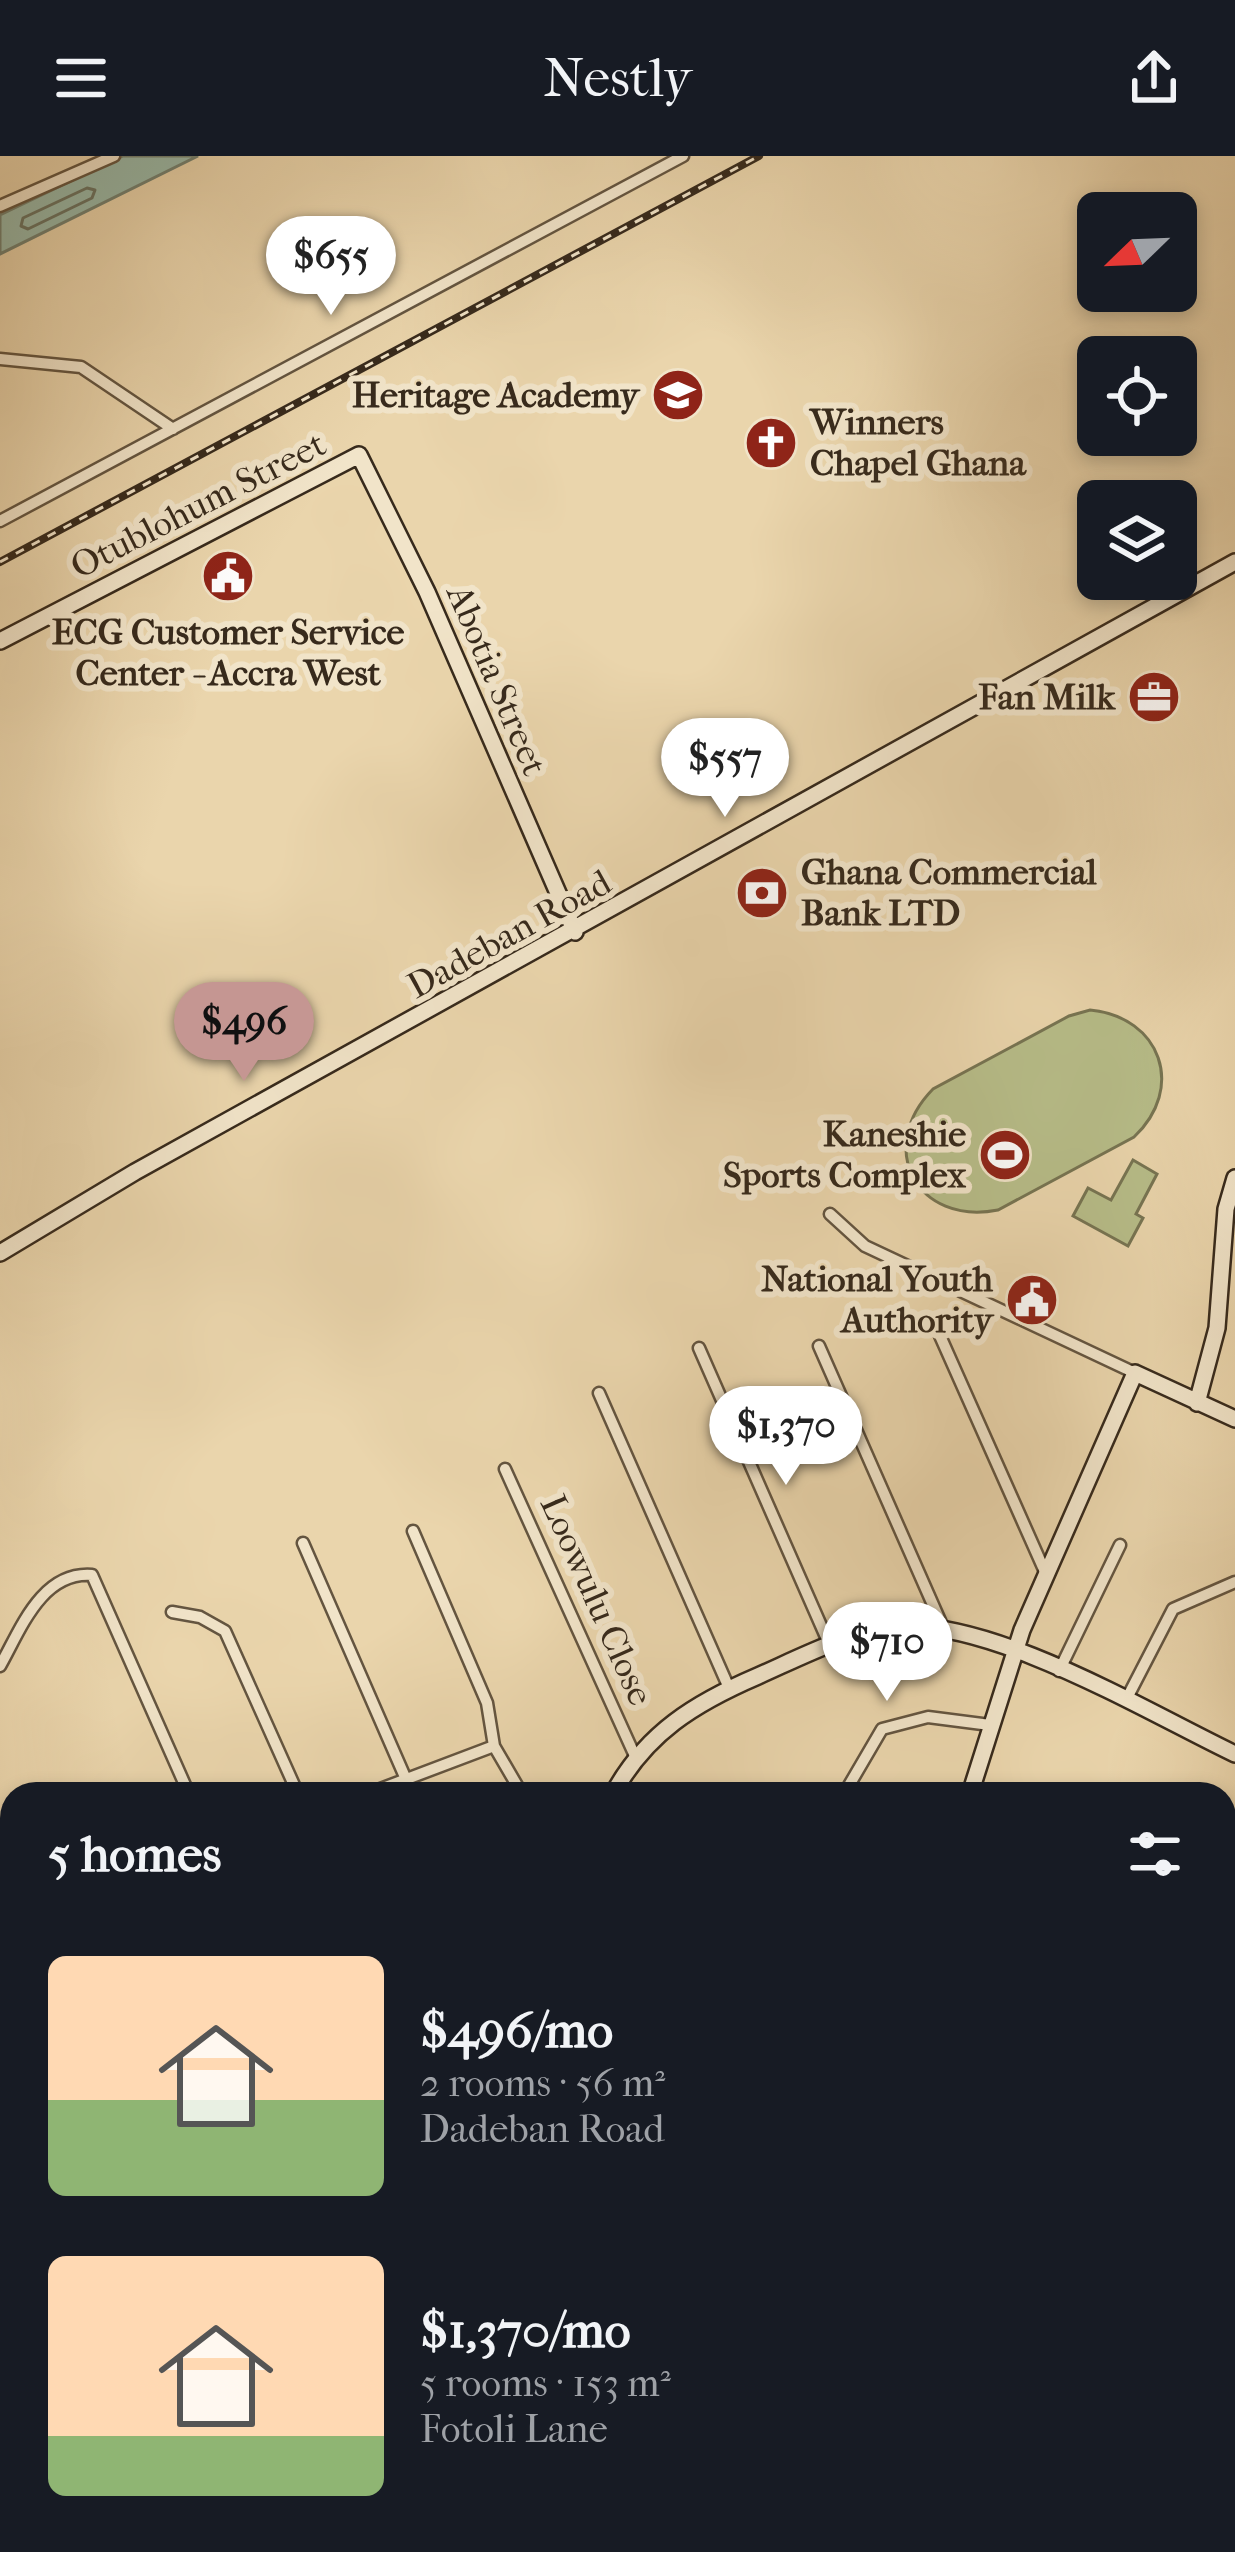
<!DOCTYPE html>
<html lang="en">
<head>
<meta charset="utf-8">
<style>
  :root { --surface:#171b24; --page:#20242c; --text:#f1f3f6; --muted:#9ea1a6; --accent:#c59692 }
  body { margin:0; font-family:"IM FELL French Canon",serif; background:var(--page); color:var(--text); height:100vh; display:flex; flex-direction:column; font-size:45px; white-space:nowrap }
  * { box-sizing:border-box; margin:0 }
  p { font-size:39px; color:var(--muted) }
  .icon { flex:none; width:66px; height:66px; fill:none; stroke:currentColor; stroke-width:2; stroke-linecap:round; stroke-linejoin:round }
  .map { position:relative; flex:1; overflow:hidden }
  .drawer { position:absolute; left:0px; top:1626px; width:1236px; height:771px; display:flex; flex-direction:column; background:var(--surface); border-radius:36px 36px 0 0; box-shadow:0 6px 18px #0003 }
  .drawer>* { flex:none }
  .needle { width:78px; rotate:247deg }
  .controls { position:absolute; left:1077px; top:36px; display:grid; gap:24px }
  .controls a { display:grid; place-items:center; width:120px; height:120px; border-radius:18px; background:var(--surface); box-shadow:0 6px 18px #0003; font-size:60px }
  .price { position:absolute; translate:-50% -102px; padding:0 27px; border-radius:42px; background:#fff; color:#222; font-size:39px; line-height:78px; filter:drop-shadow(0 3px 6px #0008) }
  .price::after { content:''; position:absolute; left:50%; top:72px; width:36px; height:27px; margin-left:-18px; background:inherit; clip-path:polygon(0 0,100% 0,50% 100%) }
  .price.current { background:var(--accent); color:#111 }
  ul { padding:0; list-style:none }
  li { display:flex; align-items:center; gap:36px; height:300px; padding:0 48px }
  li span { display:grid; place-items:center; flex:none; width:336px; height:240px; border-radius:18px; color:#555 }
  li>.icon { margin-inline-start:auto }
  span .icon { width:144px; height:144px; fill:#fffc; stroke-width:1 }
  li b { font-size:51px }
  h2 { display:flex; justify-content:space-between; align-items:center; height:144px; padding:0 48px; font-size:51px }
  header { display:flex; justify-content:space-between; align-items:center; height:156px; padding:0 48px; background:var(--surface); font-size:54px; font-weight:600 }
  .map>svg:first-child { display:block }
  .green { fill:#b7bd89; stroke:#777452; stroke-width:3 }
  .water { fill:#98b9a9; stroke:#718071; stroke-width:3 }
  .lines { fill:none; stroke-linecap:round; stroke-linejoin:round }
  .shore { stroke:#687262; stroke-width:3 }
  .street-casing { stroke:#645540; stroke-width:15 }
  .secondary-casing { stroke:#372a1c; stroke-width:20 }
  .street { stroke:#f1e4c9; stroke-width:10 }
  .secondary { stroke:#f1e4c9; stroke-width:15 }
  .rail-casing { stroke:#372a1c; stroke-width:8 }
  .rail { stroke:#f1e4c9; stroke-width:3; stroke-dasharray:9; stroke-linecap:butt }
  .labels { text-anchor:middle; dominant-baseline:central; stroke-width:12; stroke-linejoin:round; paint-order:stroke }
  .poi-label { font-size:36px; font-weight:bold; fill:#372a1c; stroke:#f1e4c9; text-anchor:end }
  .street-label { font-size:36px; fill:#372a1c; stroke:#f1e4c9 }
</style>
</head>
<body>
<header><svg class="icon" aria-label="menu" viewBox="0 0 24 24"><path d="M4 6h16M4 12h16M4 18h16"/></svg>Nestly<svg class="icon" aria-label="share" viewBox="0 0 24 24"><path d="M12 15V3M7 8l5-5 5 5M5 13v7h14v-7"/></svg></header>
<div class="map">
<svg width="1235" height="2396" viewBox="0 0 1235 2396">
  <rect width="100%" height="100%" fill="#ead5ac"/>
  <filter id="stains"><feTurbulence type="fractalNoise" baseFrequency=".00167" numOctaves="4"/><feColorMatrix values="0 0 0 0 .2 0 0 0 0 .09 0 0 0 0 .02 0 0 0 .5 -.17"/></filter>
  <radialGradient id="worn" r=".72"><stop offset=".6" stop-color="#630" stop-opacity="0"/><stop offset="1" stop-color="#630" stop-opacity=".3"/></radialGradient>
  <!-- green -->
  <path class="green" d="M1090 854C1161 861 1186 932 1134 981L998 1054C917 1070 875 992 933 933L1069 860Z
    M1133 1004 1157 1018 1136 1058 1143 1062 1128 1090 1073 1060 1088 1032 1111 1044Z"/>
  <!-- water -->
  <path class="water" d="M123 0H198L0 98V59Z"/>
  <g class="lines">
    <!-- shore -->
    <path class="shore" d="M87 32 95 34 92 42 28 73 21 70 23 62Z"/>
    <!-- street casing -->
    <g class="street-casing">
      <path id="street" d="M0 50 114 0
        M0 203 81 211 173 273
        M0 365 683 0
        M830 1058 865 1090 1135 1217
        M937 1173 1046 1418
        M819 1190 945 1476
        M699 1192 830 1490
        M599 1237 729 1532
        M505 1313 635 1600
        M413 1375 487 1547 494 1590 522 1638
        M303 1387 405 1621
        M172 1456 200 1461 225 1475 298 1638
        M0 1510C20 1475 41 1415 92 1419L189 1638
        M1059 1515 1120 1389
        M1126 1544 1173 1453 1235 1426
        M367 1638 494 1590
        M844 1638 882 1573 928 1561 990 1569
        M0 1704 12 1694
        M1224 1873 1235 1876
        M0 1912 12 1907
        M1224 2005 1235 2010
        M0 2050 12 2045
        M1224 2153 1235 2170
        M0 2178 12 2174
        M0 2370 12 2381
        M17 2385 28 2396
        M224 2385 236 2396
        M401 2385 409 2396
        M506 2385 507 2396
        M625 2385 627 2396
        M731 2385 732 2396
        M1058 2385 1077 2396
        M1220 2385 1226 2396
        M1035 2396 1042 2385"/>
    </g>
    <!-- secondary casing -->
    <g class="secondary-casing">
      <path id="secondary" d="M0 485 359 299 427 436 575 776
        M0 1097 135 1016 1235 406
        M1197 1247 1217 1172 1226 1053 1235 1022
        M613 1638C646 1577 695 1547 758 1520 801 1501 848 1476 895 1471 990 1461 1149 1557 1235 1598
        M970 1638 1022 1474 1135 1217 1235 1263
        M845 2385 846 2396
        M137 2396 147 2385"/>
    </g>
    <!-- street -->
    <use href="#street" class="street"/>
    <!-- secondary -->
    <use href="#secondary" class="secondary"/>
    <!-- rail casing -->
    <g class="rail-casing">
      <path id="rail" d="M0 406 759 0"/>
    </g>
    <!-- rail -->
    <use href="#rail" class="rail"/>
  </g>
  <!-- icons -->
  <defs>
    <g id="school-disc" transform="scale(2.7)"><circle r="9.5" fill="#8f2418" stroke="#f1e4c9"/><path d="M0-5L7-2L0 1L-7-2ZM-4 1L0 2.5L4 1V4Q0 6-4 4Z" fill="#fff"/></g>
    <g id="church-disc" transform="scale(2.7)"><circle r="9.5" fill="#8f2418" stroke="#f1e4c9"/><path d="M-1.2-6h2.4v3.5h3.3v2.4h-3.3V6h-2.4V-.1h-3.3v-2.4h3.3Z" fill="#fff"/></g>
    <g id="civic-disc" transform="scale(2.7)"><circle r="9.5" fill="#8f2418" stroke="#f1e4c9"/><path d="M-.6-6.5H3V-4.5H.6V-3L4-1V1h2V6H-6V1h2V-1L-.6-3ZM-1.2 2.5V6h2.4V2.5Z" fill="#fff"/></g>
    <g id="office-disc" transform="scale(2.7)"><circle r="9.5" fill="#8f2418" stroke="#f1e4c9"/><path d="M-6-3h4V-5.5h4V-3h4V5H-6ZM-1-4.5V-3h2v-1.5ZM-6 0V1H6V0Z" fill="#fff"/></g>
    <g id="bank-disc" transform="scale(2.7)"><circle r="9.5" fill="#8f2418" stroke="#f1e4c9"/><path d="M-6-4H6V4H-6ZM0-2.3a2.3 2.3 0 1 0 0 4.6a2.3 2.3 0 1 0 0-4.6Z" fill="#fff"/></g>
    <g id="stadium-disc" transform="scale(2.7)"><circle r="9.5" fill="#8f2418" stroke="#f1e4c9"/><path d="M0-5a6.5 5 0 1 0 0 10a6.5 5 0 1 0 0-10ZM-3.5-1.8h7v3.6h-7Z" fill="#fff"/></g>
  </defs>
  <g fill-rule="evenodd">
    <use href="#school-disc" x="678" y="239"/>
    <use href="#church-disc" x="771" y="287"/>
    <use href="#civic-disc" x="228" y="420"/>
    <use href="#office-disc" x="1154" y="541"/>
    <use href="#bank-disc" x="762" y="737"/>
    <use href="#stadium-disc" x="1005" y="999"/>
    <use href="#civic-disc" x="1032" y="1144"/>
  </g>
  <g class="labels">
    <!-- poi labels -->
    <g class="poi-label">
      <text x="639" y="239">Heritage Academy</text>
      <text x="810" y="266" text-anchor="start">Winners<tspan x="810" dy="41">Chapel Ghana</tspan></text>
      <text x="228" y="476" text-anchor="middle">ECG Customer Service<tspan x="228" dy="41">Center - Accra West</tspan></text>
      <text x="1115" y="541">Fan Milk</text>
      <text x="801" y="716" text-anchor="start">Ghana Commercial<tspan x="801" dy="41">Bank LTD</tspan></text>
      <text x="966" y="978">Kaneshie<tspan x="966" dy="41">Sports Complex</tspan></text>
      <text x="993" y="1123">National Youth<tspan x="993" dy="41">Authority</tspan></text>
    </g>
    <!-- street labels -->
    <g class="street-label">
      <text transform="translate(198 349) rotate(-27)">Otublohum Street</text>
      <text transform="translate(497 524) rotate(67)">Abotia Street</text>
      <text transform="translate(509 778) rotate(-29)">Dadeban Road</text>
      <text transform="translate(597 1444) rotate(66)">Loowulu Close</text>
    </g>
  </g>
  <rect width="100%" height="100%" filter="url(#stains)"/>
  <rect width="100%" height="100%" fill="url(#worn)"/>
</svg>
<div class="controls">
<a><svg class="needle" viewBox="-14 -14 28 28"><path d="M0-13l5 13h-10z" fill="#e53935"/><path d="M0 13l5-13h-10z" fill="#9ea1a6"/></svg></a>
<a><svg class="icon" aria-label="locate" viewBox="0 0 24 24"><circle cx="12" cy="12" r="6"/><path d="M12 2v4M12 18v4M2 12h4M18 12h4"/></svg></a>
<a><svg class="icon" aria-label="layers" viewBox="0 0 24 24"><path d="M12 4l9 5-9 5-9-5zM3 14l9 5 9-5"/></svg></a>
</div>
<b class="price" style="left:331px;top:162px">$655</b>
<b class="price" style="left:725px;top:664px">$557</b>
<b class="price current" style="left:244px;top:928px">$496</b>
<b class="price" style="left:786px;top:1332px">$1,370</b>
<b class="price" style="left:887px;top:1548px">$710</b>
<section class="drawer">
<h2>5 homes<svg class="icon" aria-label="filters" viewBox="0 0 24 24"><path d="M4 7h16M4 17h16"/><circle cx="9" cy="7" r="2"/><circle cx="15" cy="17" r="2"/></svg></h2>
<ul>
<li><span style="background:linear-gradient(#ffd9b3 60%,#8fb573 0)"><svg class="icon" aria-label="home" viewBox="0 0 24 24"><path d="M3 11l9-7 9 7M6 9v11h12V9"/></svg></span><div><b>$496/mo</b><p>2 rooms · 56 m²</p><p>Dadeban Road</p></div></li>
<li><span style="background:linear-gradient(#ffd9b3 75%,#8fb573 0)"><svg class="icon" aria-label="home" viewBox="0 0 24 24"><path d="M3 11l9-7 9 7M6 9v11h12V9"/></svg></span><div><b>$1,370/mo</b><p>5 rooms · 153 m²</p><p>Fotoli Lane</p></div></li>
</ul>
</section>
</div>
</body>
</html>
